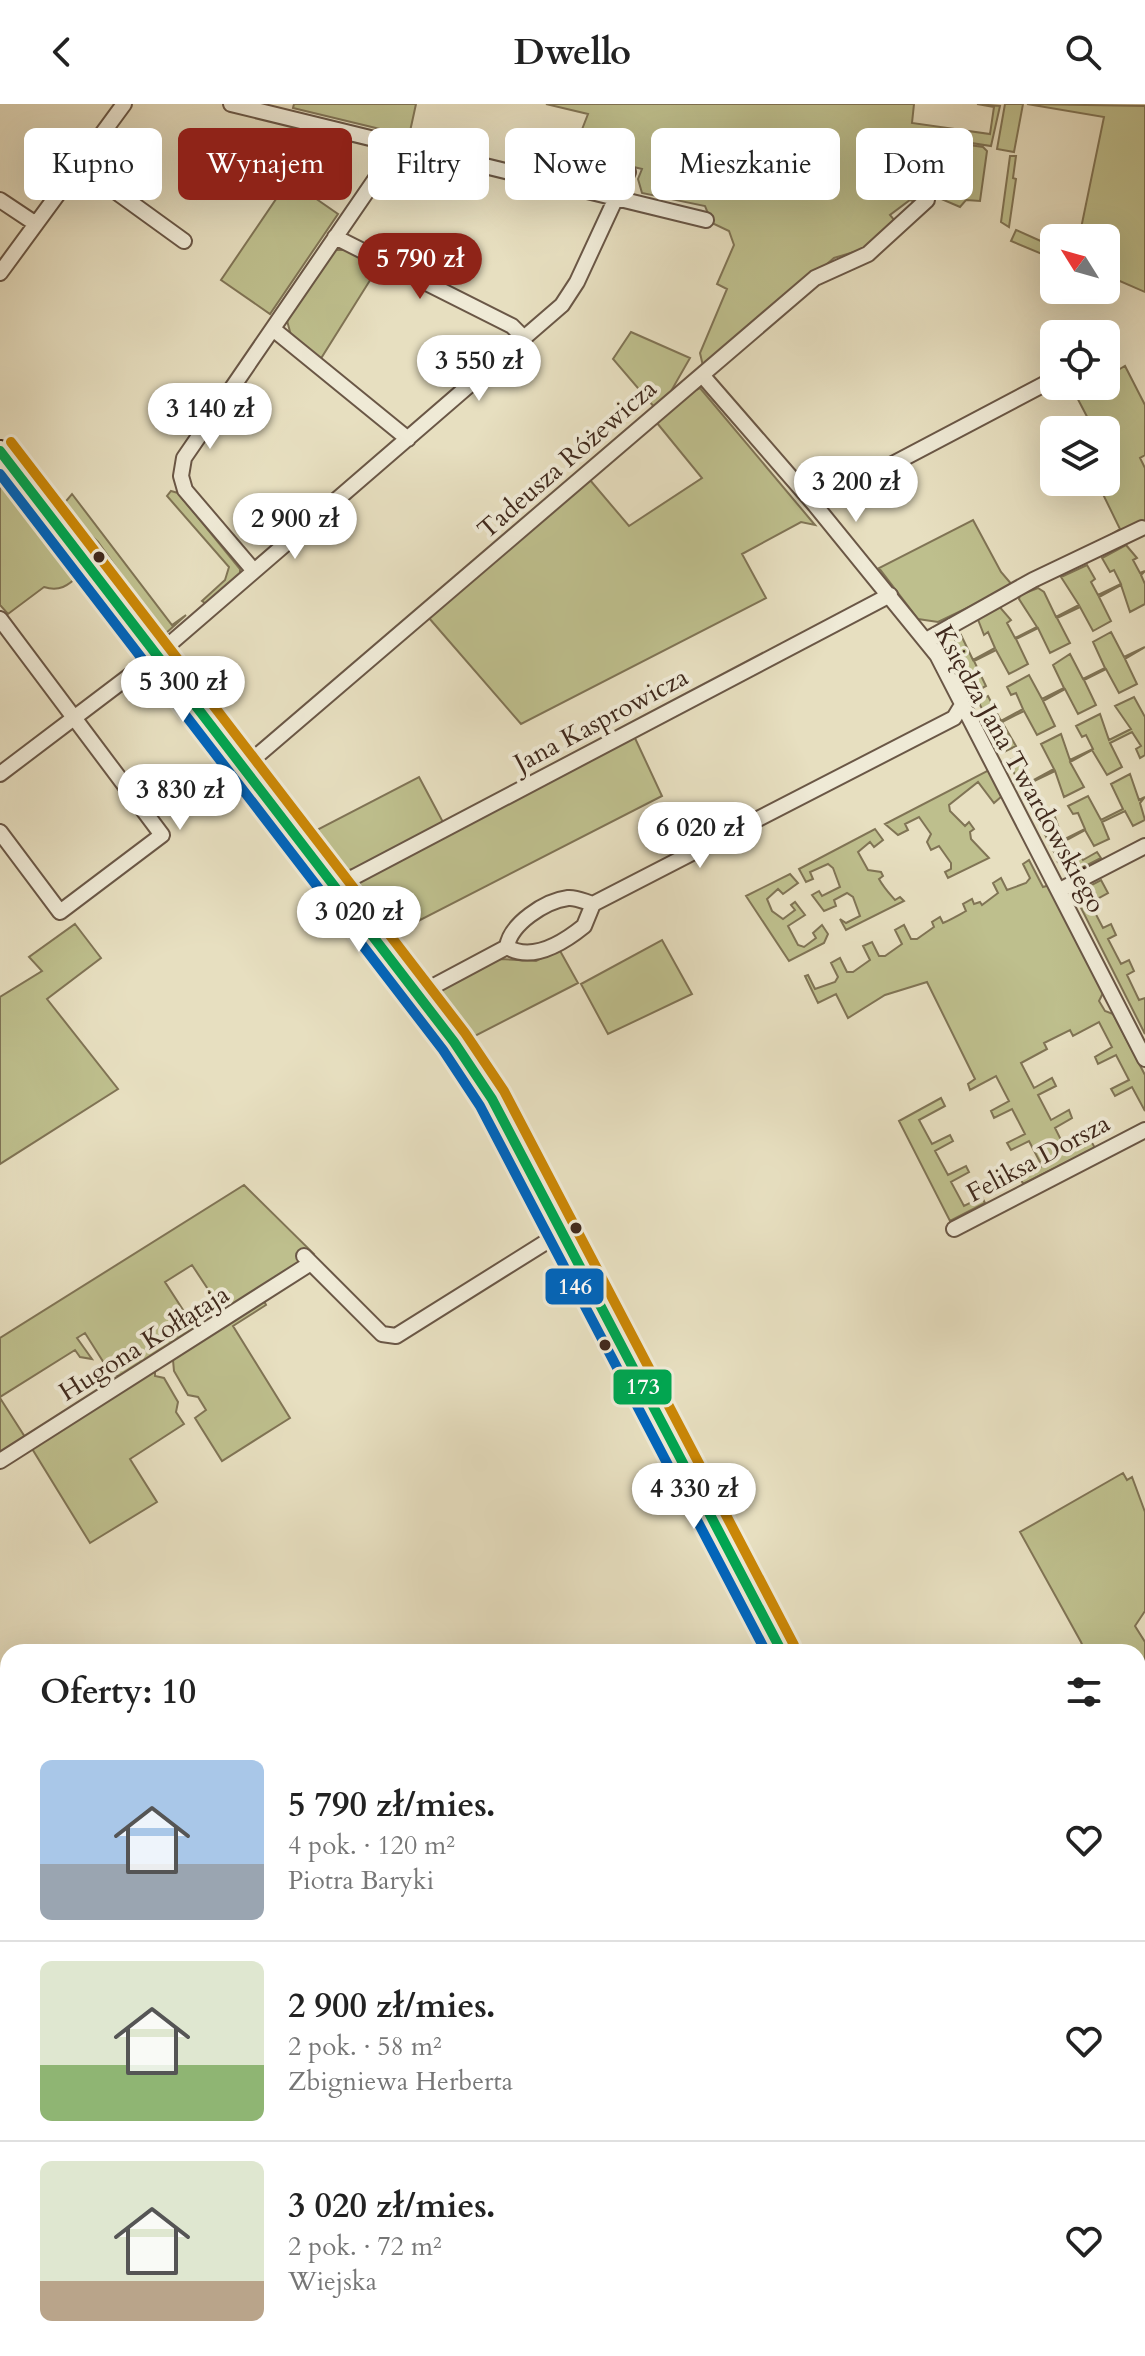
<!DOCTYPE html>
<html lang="pl">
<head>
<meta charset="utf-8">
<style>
  :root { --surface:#fff; --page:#f6f6f6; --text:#222; --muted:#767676; --line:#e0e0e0; --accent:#8f2418 }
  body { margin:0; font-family:Cardo,serif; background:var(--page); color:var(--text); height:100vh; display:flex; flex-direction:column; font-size:30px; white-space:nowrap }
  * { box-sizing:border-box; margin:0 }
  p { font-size:26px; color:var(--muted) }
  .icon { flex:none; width:44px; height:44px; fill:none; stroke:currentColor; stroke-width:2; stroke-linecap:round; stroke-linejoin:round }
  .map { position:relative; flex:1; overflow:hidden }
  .panel { position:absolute; left:0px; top:1540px; width:1146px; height:712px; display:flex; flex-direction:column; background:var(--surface); border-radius:24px 24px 0 0; box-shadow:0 8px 32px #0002 }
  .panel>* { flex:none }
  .hud { position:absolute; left:24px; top:24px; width:1098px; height:72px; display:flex; gap:16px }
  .needle { width:52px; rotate:307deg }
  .fabs { position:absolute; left:1040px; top:120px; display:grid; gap:16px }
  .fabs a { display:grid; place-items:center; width:80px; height:80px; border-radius:12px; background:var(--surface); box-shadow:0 8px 32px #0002; font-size:40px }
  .price { position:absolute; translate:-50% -68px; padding:0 18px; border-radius:28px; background:#fff; color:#222; font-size:26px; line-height:52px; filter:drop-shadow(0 2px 4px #0008) }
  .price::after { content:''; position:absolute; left:50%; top:48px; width:24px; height:18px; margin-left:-12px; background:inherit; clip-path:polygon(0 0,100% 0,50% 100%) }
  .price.current { background:var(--accent); color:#fff }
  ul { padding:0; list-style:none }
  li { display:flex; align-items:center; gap:24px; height:200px; padding:0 40px }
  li+li { border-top:2px solid var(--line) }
  li span { display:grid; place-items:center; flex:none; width:224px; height:160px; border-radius:12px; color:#555 }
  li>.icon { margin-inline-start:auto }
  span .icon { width:96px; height:96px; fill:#fffc; stroke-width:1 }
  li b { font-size:34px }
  h2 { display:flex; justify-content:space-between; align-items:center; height:96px; padding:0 40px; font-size:34px }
  .tag { padding:0 28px; border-radius:12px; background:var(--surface); box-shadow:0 8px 32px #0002; font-size:28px; line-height:72px }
  .tag.current { background:var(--accent); color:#fff }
  header { display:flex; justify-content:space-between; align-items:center; height:104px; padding:0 40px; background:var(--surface); font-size:36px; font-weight:800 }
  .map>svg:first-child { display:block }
  .green { fill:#bebf8d; stroke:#807455; stroke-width:2 }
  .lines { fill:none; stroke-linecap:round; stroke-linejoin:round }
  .street-casing { stroke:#6a5746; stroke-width:18 }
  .secondary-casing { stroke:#412a1d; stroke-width:24 }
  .street { stroke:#efead6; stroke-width:14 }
  .secondary { stroke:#efead6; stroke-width:20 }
  .bus-1-casing { stroke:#efead6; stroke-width:16 }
  .bus-2-casing { stroke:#efead6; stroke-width:16 }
  .bus-3-casing { stroke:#efead6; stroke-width:16 }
  .bus-1 { stroke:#00a651; stroke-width:10 }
  .bus-2 { stroke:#0065bd; stroke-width:10 }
  .bus-3 { stroke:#ca8707; stroke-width:10 }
  .bus-dot { fill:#412a1d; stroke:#efead6; stroke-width:3 }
  .labels { text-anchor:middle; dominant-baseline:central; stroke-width:8; stroke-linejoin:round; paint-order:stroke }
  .street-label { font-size:26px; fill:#412a1d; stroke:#efead6 }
  .line-badge { stroke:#efead6; stroke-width:3 }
  .badge-label { font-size:22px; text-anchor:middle; font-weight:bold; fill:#fff }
</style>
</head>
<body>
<header><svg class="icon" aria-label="back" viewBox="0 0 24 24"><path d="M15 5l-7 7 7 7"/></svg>Dwello<svg class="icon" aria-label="search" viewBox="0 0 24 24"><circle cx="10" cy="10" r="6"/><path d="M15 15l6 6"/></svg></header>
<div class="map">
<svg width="1145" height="2252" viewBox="0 0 1145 2252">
  <rect width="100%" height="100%" fill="#e7dfc0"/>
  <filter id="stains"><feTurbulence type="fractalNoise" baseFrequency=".0025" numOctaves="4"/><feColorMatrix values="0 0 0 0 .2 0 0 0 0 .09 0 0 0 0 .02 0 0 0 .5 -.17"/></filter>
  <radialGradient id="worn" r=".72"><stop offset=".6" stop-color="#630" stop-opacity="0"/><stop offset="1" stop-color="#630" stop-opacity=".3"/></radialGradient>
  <!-- green -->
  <path class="green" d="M294 0H416L409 32 293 4Z
    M546 0H914L912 19 990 30 994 3 977 0 1000 2 991 42 913 30 914 38H935L932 56H926L927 47 900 42 893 86 920 100 910 96 890 111 899 122 867 144 834 154 724 249 703 262 700 249 727 185 717 180 734 141 729 127 712 119 705 102 642 89 638 75 642 65 621 60 616 71 601 80 565 69 588 10Z
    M1005 0H1023L1014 48 997 45Z
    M1027 0 1145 2V188L1106 171V134H1079L1104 13Z
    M948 38 983 43 987 47 980 97 966 96 960 103 911 82 913 71 967 81 972 48 946 44Z
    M1010 52H1016L1013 74 1016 75 1009 123 1001 118Z
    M289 76 338 110 270 210 221 176Z
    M1016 126 1054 143V155L1011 137Z
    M336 146H348L379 162 320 256 292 235 286 213 329 150Z
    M631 228 690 254 670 289 655 304 613 255Z
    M1106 258 1114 260 1118 266 1125 262 1145 301V351L1140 354 1145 364V418L1105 434 1120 425 1097 378H1106V326H1094L1071 282H1106Z
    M700 284 815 421 801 418 742 450 766 494 521 620 429 514 590 376 629 422 702 374 657 319 689 289Z
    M0 373 79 471C68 482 59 488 44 483L8 510 0 501Z
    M171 387 178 389 240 465V472L206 500 202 497 225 476 229 463 167 392Z
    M72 390 172 521 186 511 164 531 98 438 61 403Z
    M973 416 1001 468 1013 482 938 518 918 515 879 464Z
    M1126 441 1137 454 1133 456 1140 469 1145 467 1141 471 1145 480V500L1130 508 1121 481 1099 493 1111 517 1093 527 1080 503 1057 514 1070 539 1050 549 1038 524 1016 535 1028 560 1009 570 996 546 974 557 986 582 973 589 952 547 956 534 961 531 973 556 995 544 988 528 984 531 977 513 998 501 1011 516 1007 519 1015 534 1037 523 1019 495 1020 491 1038 484 1044 488 1056 513 1079 501 1061 473 1087 461 1095 475 1091 478 1098 491 1121 480 1114 466 1110 468 1102 454Z
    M1111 528 1124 553 1145 543 1125 555 1137 580 1119 589 1106 565 1084 576 1096 601 1078 610 1065 585 1043 597 1055 622 1037 631 1024 607 1002 618 1016 642 1004 648 978 597 988 592 1001 617 1023 605 1016 589 1011 591 1007 583 1029 571 1042 595 1064 584 1053 561 1070 550 1083 575 1105 564 1093 538Z
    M1134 593 1145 613V651L1140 654 1136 645 1141 642 1132 628 1110 639 1122 663 1107 671 1092 646 1070 658 1084 683 1064 693 1055 667 1032 678 1045 703 1034 708 1008 657 1019 652 1032 677 1054 665 1041 640 1061 630 1070 656 1093 645 1086 631 1082 633 1076 622 1100 610 1109 636 1131 625 1115 602Z
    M634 632 662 692 391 831 353 782 359 775Z
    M989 666 1002 692 994 699 978 678 949 701 950 707 965 722 969 718 974 725 970 728 971 735 989 754 948 774 945 768 951 765V759L939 742 931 746 927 738 931 730 919 713 905 720 908 726 898 731 885 720Z
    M1130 670 1139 696 1145 693 1140 699 1145 716 1133 722 1125 707 1102 718 1109 735 1094 742 1085 726 1063 738 1068 748 1057 754 1038 717 1054 710 1063 736 1085 725 1078 709 1073 710 1068 702 1088 692 1101 716 1123 705 1111 680Z
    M419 673 444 720 355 765 341 767 311 729Z
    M875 725 883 736 874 743 870 738 858 748 868 766 881 768 883 772 879 775C884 784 888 788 895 796L900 793 904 797 846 826 840 815 846 819 860 812 853 793 847 789 834 796 836 802 824 807 812 791 819 787 822 792 840 783 833 764 828 760 810 768 813 775 806 778 799 765Z
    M1097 748 1101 754 1070 770 1058 758 1079 749 1083 756Z
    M1029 756 1043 783 1050 781 1104 887 1099 897 1105 907 1113 910 1145 971V1007L1132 983 1115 992 1111 985 1129 976 1116 951 1098 960 1095 953 1112 943 1099 918 1073 932 1070 926 1044 939 1047 945 1021 959 1034 984 1052 974 1056 982 1038 991 1051 1016 1069 1006 1072 1014 1055 1024 1067 1048 1091 1037 1095 1044 1023 1080 1020 1073 1042 1062 1029 1037 1011 1046 1007 1039 1025 1030 1012 1005 994 1014 991 1007 1009 997 996 972 970 986 968 980 975 975 927 878 885 891 848 914 836 890 818 899 805 872 808 871 815 885 835 878 838 873 831 859 840 854 847 868H853L870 856 863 842 872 838 879 852H885L902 840 895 826 904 821 911 835H917L934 823 932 818 940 813 943 819C952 815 957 812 966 807L963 800 972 795 974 800 980 798 982 801 998 789 993 779 1001 774 1007 786 1026 779 1030 774 1023 760Z
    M790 770 798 779 783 790 778 785 767 795 772 807 783 815 795 806 791 801 795 798 805 811 788 822 798 841 804 843 816 834 813 829 822 821 828 830 824 839 789 857 746 792Z
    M1101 776 1108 789 1090 799 1103 824 1111 820 1116 831 1108 835 1121 860 1129 856 1134 867 1127 871 1139 896 1145 894V930L1078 798 1082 786Z
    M75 820 101 854 47 895 118 985 0 1060V893L42 867 29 853Z
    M662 836 692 890 608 930 581 880Z
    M559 845 578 879 469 935 435 889 500 855 536 857Z
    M941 994 945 1002 919 1016 932 1040 950 1031 953 1037 935 1047 948 1071 966 1062 969 1068 951 1078 964 1102 982 1093 985 1099 950 1117 899 1017Z
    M244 1081 314 1150 309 1157 223 1208 192 1161 165 1178 196 1226 124 1273 111 1270 85 1229 77 1234 92 1255 80 1253 75 1246 0 1293V1234Z
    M263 1195 266 1201 233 1222 290 1314 222 1357 195 1314 206 1306 198 1293 188 1291 174 1267 173 1256Z
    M155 1266V1272L164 1274 178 1298 176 1308 184 1320 130 1355 157 1398 90 1439 31 1343Z
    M0 1294 25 1333 0 1350Z
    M1123 1369 1127 1376 1132 1373 1145 1408V1507L1135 1522 1145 1538V1710L1138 1696V1548H1079L1084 1545 1081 1538 1020 1428Z
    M0 2240 37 2246 102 2244 100 2252H0Z
    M190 2244H496L500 2252H169Z"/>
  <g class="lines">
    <!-- street casing -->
    <g class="street-casing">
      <path id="street" d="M231 0 706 116
        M79 61 184 137
        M0 96 36 120
        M335 133 512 222 525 235
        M0 169 124 0
        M273 225 408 335
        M702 271 815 401 937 551 1145 955
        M815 401 1054 275
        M254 467 185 386 181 372 184 354 398 42
        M0 515 162 731 60 808 0 728
        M926 536 1033 476 1142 424
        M244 663 815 174 868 150 927 96
        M0 670 157 551 562 201 577 178 628 68
        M335 783 890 491
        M1060 786 1145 742
        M507 843C510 820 545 797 568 794 576 793 585 798 593 800
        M417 891 507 843C532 858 563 839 584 822L593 800 954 614 962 601
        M954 1125 1145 1026
        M304 1152 382 1230 396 1232 562 1128
        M0 1357 311 1159
        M1138 1804 1145 1800
        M115 2244 118 2252
        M506 2244 508 2252
        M665 2244 667 2252
        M883 2244V2252
        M146 2252 170 2244
        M918 2252V2244"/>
    </g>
    <!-- secondary casing -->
    <g class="secondary-casing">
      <path id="secondary" d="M0 347 454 938 492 995 782 1548
        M1138 2230 1145 2243"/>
    </g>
    <!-- street -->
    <use href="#street" class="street"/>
    <!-- secondary -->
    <use href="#secondary" class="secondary"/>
    <!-- bus-1 casing -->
    <g class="bus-1-casing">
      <path id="bus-1" d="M0 347 454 938 492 995 782 1548"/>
    </g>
    <!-- bus-2 casing -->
    <g class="bus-2-casing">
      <path id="bus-2" d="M0 370 443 946 480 1002 766 1548"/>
    </g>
    <!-- bus-3 casing -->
    <g class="bus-3-casing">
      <path id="bus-3" d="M11 338 465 929 504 987 794 1541"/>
    </g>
    <!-- bus-1 -->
    <use href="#bus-1" class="bus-1"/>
    <!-- bus-2 -->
    <use href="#bus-2" class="bus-2"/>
    <!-- bus-3 -->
    <use href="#bus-3" class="bus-3"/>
  </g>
  <!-- markers -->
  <g class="bus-dot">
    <circle cx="99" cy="453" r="7"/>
    <circle cx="576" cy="1124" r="7"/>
    <circle cx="605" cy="1241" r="7"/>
  </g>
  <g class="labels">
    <!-- street labels -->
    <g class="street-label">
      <text transform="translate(567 355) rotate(-41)">Tadeusza Różewicza</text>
      <text transform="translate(601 616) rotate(-28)">Jana Kasprowicza</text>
      <text transform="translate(1020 665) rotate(61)">Księdza Jana Twardowskiego</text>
      <text transform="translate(1038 1054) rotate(-28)">Feliksa Dorsza</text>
      <text transform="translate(144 1239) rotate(-32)">Hugona Kołłątaja</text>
    </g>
  </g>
  <g class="line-badge">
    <rect x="544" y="1163" width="61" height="39" rx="8" fill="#0065bd"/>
    <rect x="612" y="1264" width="61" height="38" rx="8" fill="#00a651"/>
  </g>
  <g class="badge-label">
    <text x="575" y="1190">146</text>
    <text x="643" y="1290">173</text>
  </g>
  <rect width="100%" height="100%" filter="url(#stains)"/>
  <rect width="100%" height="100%" fill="url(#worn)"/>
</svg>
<div class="fabs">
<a><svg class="needle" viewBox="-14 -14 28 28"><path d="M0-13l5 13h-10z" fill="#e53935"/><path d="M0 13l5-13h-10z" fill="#767676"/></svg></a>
<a><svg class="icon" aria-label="locate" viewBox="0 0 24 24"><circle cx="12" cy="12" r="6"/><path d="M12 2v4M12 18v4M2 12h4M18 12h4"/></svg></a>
<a><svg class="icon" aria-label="layers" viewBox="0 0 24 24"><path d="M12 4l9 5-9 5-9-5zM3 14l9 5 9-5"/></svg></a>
</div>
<b class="price current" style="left:420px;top:197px">5 790 zł</b>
<b class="price" style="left:479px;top:299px">3 550 zł</b>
<b class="price" style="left:210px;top:347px">3 140 zł</b>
<b class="price" style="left:856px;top:420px">3 200 zł</b>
<b class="price" style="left:295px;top:457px">2 900 zł</b>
<b class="price" style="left:183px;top:620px">5 300 zł</b>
<b class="price" style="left:180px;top:728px">3 830 zł</b>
<b class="price" style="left:700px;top:766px">6 020 zł</b>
<b class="price" style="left:359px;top:850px">3 020 zł</b>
<b class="price" style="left:694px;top:1427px">4 330 zł</b>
<div class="hud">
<a class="tag">Kupno</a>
<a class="tag current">Wynajem</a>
<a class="tag">Filtry</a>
<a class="tag">Nowe</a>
<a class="tag">Mieszkanie</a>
<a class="tag">Dom</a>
</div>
<section class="panel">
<h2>Oferty: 10<svg class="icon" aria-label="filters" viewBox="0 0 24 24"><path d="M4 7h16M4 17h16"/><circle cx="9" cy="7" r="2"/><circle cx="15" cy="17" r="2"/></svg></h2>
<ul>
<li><span style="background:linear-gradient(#a9c7e8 65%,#9aa5b1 0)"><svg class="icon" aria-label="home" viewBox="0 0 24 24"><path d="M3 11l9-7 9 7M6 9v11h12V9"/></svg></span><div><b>5 790 zł/mies.</b><p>4 pok. · 120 m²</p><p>Piotra Baryki</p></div><svg class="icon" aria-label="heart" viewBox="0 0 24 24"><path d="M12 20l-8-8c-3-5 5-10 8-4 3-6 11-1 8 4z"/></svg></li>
<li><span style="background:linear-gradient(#dfe7d0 65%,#8fb573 0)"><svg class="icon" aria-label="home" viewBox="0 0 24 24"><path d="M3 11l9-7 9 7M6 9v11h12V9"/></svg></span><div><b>2 900 zł/mies.</b><p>2 pok. · 58 m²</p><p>Zbigniewa Herberta</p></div><svg class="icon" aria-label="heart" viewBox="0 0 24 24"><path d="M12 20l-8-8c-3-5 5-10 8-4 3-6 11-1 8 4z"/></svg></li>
<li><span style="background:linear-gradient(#dfe7d0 75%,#b9a48a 0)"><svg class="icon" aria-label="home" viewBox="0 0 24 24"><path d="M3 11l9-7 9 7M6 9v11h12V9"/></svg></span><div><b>3 020 zł/mies.</b><p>2 pok. · 72 m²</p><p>Wiejska</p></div><svg class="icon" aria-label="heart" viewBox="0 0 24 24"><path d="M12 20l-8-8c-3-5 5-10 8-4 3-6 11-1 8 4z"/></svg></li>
</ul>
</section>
</div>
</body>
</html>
